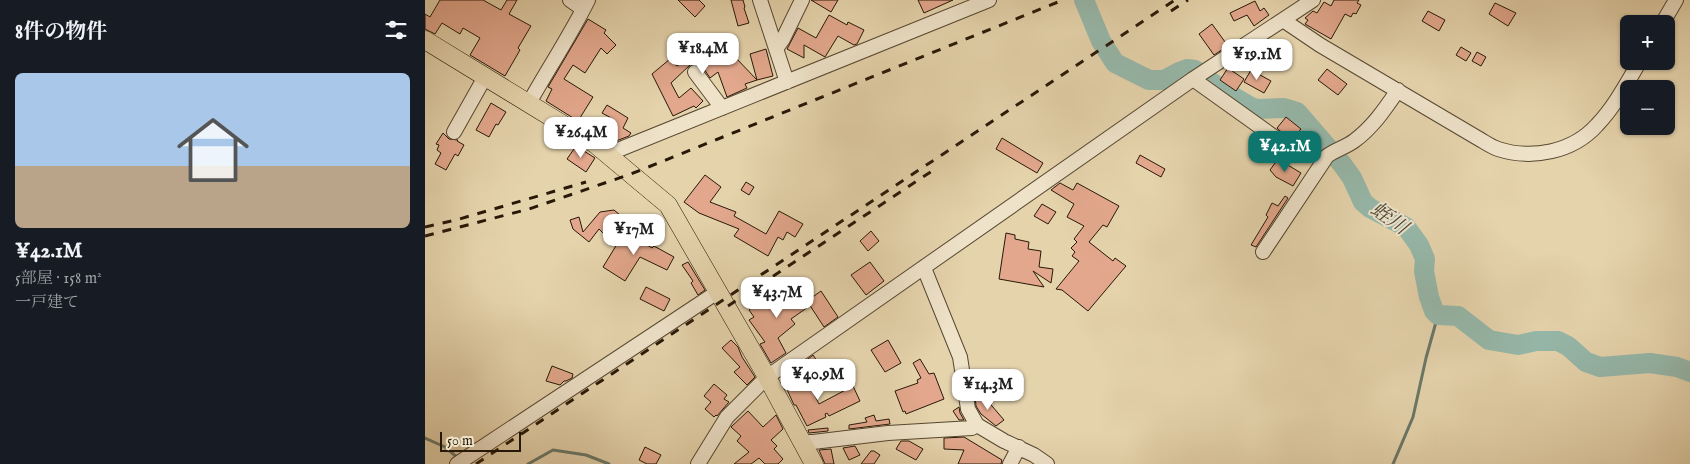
<!DOCTYPE html>
<html lang="ja">
<head>
<meta charset="utf-8">
<style>
  :root { --surface:#171b24; --page:#242831; --text:#f1f3f6; --muted:#9ea1a6; --line:#363941; --accent:#0f766e }
  body { margin:0; font-family:"IM FELL English","Noto Serif JP",serif; background:var(--page); color:var(--text); height:100vh; display:flex; flex-direction:column; font-size:19px; white-space:nowrap }
  * { box-sizing:border-box; margin:0 }
  p { font-size:16px; color:var(--muted) }
  .icon { flex:none; width:28px; height:28px; fill:none; stroke:currentColor; stroke-width:2; stroke-linecap:round; stroke-linejoin:round }
  .map { position:relative; flex:1; overflow:hidden }
  .panel { display:flex; flex-direction:column; background:var(--surface); width:425px }
  .panel>* { flex:none }
  .controls { position:absolute; left:1195px; top:15px; display:grid; gap:10px }
  .controls a { display:grid; place-items:center; width:55px; height:55px; border-radius:8px; background:var(--surface); box-shadow:0 1px 4px #0004; font-size:25px }
  .scale { position:absolute; left:15px; bottom:12px; width:81px; box-sizing:border-box; padding-left:5px; border:2px solid #281807; border-top:0; font-size:14px; line-height:18px; white-space:nowrap; color:#281807; -webkit-text-stroke:4px #eee2c9; paint-order:stroke }
  .price { position:absolute; translate:-50% -42px; padding:0 11px; border-radius:10px; background:#fff; color:#222; font-size:16px; line-height:32px; filter:drop-shadow(0 1px 2px #0008) }
  .price::after { content:''; position:absolute; left:50%; top:30px; width:15px; height:11px; margin-left:-8px; background:inherit; clip-path:polygon(0 0,100% 0,50% 100%) }
  .price.active { background:var(--accent); color:#fff }
  ul { padding:0; list-style:none }
  li { display:grid; align-content:center; gap:10px; height:265px; padding:0 15px }
  li+li { border-top:1px solid var(--line) }
  li span { display:grid; place-items:center; height:155px; border-radius:8px; color:#555 }
  li>.icon { margin-inline-start:auto }
  span .icon { width:90px; height:90px; fill:#fffc; stroke-width:1 }
  li b { font-size:21px }
  h2 { display:flex; justify-content:space-between; align-items:center; height:60px; padding:0 15px; font-size:21px }
  main { display:flex; flex:1; min-height:0 }
  .map>svg:first-child { display:block }
  .lines { fill:none; stroke-linecap:round; stroke-linejoin:round }
  .stream { stroke:#6a7869; stroke-width:3 }
  .river { stroke:#96b8aa; stroke-width:20 }
  .building { fill:#e2a78c; stroke:#281807 }
  .minor-casing { stroke:#574730; stroke-width:16 }
  .major-casing { stroke:#281807; stroke-width:19 }
  .minor { stroke:#eee2c9; stroke-width:14 }
  .major { stroke:#e5d3ac; stroke-width:18 }
  .rail { stroke:#281807; stroke-width:3; stroke-dasharray:9 9; stroke-linecap:butt }
  .labels { text-anchor:middle; dominant-baseline:central; stroke-width:4; stroke-linejoin:round; paint-order:stroke }
  .water-label { font-size:20px; font-style:italic; fill:#494838; stroke:#eee2c9 }
</style>
</head>
<body>
<main>
<section class="panel">
<h2>8件の物件<svg class="icon" aria-label="filters" viewBox="0 0 24 24"><path d="M4 7h16M4 17h16"/><circle cx="9" cy="7" r="2"/><circle cx="15" cy="17" r="2"/></svg></h2>
<ul>
<li><span style="background:linear-gradient(#a9c7e8 60%,#b9a48a 0)"><svg class="icon" aria-label="home" viewBox="0 0 24 24"><path d="M3 11l9-7 9 7M6 9v11h12V9"/></svg></span><div><b>¥42.1M</b><p>5部屋 · 158 m²</p><p>一戸建て</p></div></li>
</ul>
</section>
<div class="map">
<svg width="1265" height="464" viewBox="0 0 1265 464">
  <rect width="100%" height="100%" fill="#e5d3ac"/>
  <filter id="stains"><feTurbulence type="fractalNoise" baseFrequency=".004" numOctaves="4"/><feColorMatrix values="0 0 0 0 .2 0 0 0 0 .09 0 0 0 0 .02 0 0 0 .5 -.17"/></filter>
  <radialGradient id="worn" r=".72"><stop offset=".6" stop-color="#630" stop-opacity="0"/><stop offset="1" stop-color="#630" stop-opacity=".3"/></radialGradient>
  <g class="lines">
    <!-- stream -->
    <path class="stream" d="M0 438 20 447 33 458
      M103 464 128 450 161 455 184 464
      M968 464 988 417 1001 358 1013 315"/>
    <!-- river -->
    <path class="river" d="M659 0 676 41 690 63 724 80H739L754 72 762 69 770 70 800 92 826 107 832 109 859 108 872 112 917 164 927 178 938 202 945 208 981 227 994 245 1000 259 999 271 1004 297 1009 311 1013 315 1033 316 1064 340 1093 345 1111 341H1133L1143 346 1161 362 1175 367 1225 363 1252 367 1265 372"/>
  </g>
  <!-- building -->
  <path class="building" d="M15 0H58L76 10 82 0H92L84 14 106 26 93 48 95 50 80 76 45 55 55 38 38 28 35 34 17 23 10 34 0 29V14L5 17Z
    M253 0H274L280 6 270 17Z
    M306 0H318L320 7 319 8 324 23 313 26Z
    M386 0H413L406 12Z
    M493 0H528L499 13Z
    M909 0H934L932 3 936 5 931 14 928 13 926 17 920 14 906 39 880 24 883 20 880 18 888 11 892 13 899 2 906 6Z
    M830 1 835 11 839 8 844 15 829 26 822 15 809 21 805 13Z
    M1070 3 1091 13 1083 26 1064 14Z
    M1003 11 1020 20 1014 31 997 21Z
    M404 15 422 25 423 22 439 30 432 44 429 45 413 36 400 57 379 45V58L362 49 373 28 391 38Z
    M163 19 181 30 179 33 191 45 182 54 176 48 160 73 148 65 139 79 168 97 153 121 121 101 127 89 123 87Z
    M787 24 803 46 789 55 774 34Z
    M289 35 332 80 320 84 322 88 302 97 293 72 285 78 277 66 267 63 246 83 254 98 266 88 278 101 271 108 269 106 248 116 227 74 245 59 252 66 278 47 277 46Z
    M1036 47 1046 53 1041 61 1031 55Z
    M341 49 348 76 332 80 325 54Z
    M1052 52 1061 57 1056 66 1047 61Z
    M803 68 819 79 811 91 795 80Z
    M902 69 922 84 913 95 893 80Z
    M826 70 846 81 839 93 819 82Z
    M66 103 81 112 73 125 71 124 64 137 51 130Z
    M182 105 203 118 198 128 206 133 204 136 191 141 178 134 188 119 177 113Z
    M861 117 876 129 866 141 852 128Z
    M18 133 24 139 33 140 32 141 39 145 33 156 30 154 21 170 10 164 16 153 12 150 14 145 11 144Z
    M577 138 618 163 612 173 571 149Z
    M151 146 170 158 161 172 142 159Z
    M715 155 740 169 736 177 711 163Z
    M853 159 876 173 868 186 851 177 845 170Z
    M280 175 296 187 285 202 311 212 309 216 341 234 354 211 378 224 370 237 362 232 358 240 353 237 343 256 309 236 314 229 274 213 259 202Z
    M321 182 329 187 324 195 316 190Z
    M635 183 648 190 652 183 694 206 682 227 678 225 664 242 688 261 690 258 701 266 663 311 637 290 631 289 654 261 647 256 650 252 646 248 652 242 649 239 659 226 642 217 649 204 626 190Z
    M860 196 863 198 831 247 826 245 843 217 841 215 847 203 853 206Z
    M617 204 631 212 623 224 609 216Z
    M189 210 195 215 179 234 174 229 164 242 148 229 145 220 154 217 158 232 175 212Z
    M200 231 227 248 229 246 249 257 242 270 215 257 200 281 178 267Z
    M446 231 454 241 443 251 435 241Z
    M581 233 590 235V239L604 242 603 249 616 251 614 267 628 269 626 283 608 271 619 287 574 279Z
    M263 262 280 290 273 295 266 283 268 281 257 265Z
    M445 262 459 281 441 295 426 275Z
    M365 282 383 307 366 319 370 324 353 338 361 353 346 363 335 344 340 342 324 320 329 317 324 310 344 295 345 296Z
    M221 287 245 299 239 311 215 299Z
    M396 291 413 317 399 327 382 301Z
    M306 340 313 347 317 357 330 377 322 385 309 372 315 367 297 348Z
    M463 340 476 363 460 372 446 350Z
    M388 355 394 364 383 371 378 363Z
    M495 359 504 374 509 373 519 399 481 414 480 411 478 412 470 391 493 383 492 380 496 378 488 363Z
    M127 366 148 374 147 378 141 381H139L135 385 121 381Z
    M379 374 394 404 428 386 435 401 404 416 402 413 400 414 401 417 382 426 371 405H369L360 385Z
    M289 384 302 395 299 399 304 402 292 416 291 415 289 417 280 409 286 402 279 396Z
    M553 394 558 402 561 399 579 420 571 426 556 414 551 406 550 396Z
    M534 407 535 413 539 420H534L528 411Z
    M323 411 338 427 351 415 358 429 346 440 352 446 349 449 358 459 353 464H340L334 458 326 464H309L324 452 312 441 316 436 306 427Z
    M449 415 451 421 464 419 465 424 424 429V425L442 422 440 418Z
    M403 428V431L384 433 383 430Z
    M539 437 577 460 576 464H533L539 450 519 449V438Z
    M476 441H484L498 449 491 460 471 449Z
    M430 446 435 455 424 460 418 448Z
    M220 447 236 455 231 464H222L214 460Z
    M406 449 409 464H400L394 450Z
    M446 451H449L455 455 449 464H436Z"/>
  <g class="lines">
    <!-- minor casing -->
    <g class="minor-casing">
      <path id="minor" d="M145 0 158 9
        M335 0 362 82
        M858 20 895 45 1056 140C1061 143 1067 147 1073 149 1107 160 1148 152 1172 125 1190 106 1202 83 1215 61
        M1237 24 1251 0
        M351 49 358 39 377 0
        M270 72 297 108
        M768 79 852 139
        M104 103C123 69 145 36 163 0
        M29 132 60 77
        M183 154 564 0
        M838 252 902 156C910 150 921 147 929 141 948 127 960 109 973 90
        M499 268 535 357 543 409 552 425 579 441 609 455 622 464
        M378 442H388L463 433 547 428 552 425
        M32 464 294 291
        M273 464 302 417 342 377 768 79 888 0
        M585 464 594 447"/>
    </g>
    <!-- major casing -->
    <g class="major-casing">
      <path id="major" d="M0 40 170 144 243 205 342 377 389 464"/>
    </g>
    <!-- minor -->
    <use href="#minor" class="minor"/>
    <!-- major -->
    <use href="#major" class="major"/>
    <!-- rail -->
    <path class="rail" d="M746 11 763 0
      M0 227 31 220 161 182
      M0 236 104 209 206 174 638 0
      M303 306 507 171
      M51 464 750 0"/>
  </g>
  <g class="labels">
    <!-- water labels -->
    <g class="water-label">
      <text transform="translate(964 219) rotate(35)">蛭川</text>
    </g>
  </g>
  <rect width="100%" height="100%" filter="url(#stains)"/>
  <rect width="100%" height="100%" fill="url(#worn)"/>
</svg>
<div class="controls">
<a>+</a>
<a>−</a>
</div>
<div class="scale">50 m</div>
<b class="price" style="left:278px;top:75px">¥18.4M</b>
<b class="price" style="left:832px;top:81px">¥19.1M</b>
<b class="price" style="left:156px;top:159px">¥26.4M</b>
<b class="price active" style="left:860px;top:173px">¥42.1M</b>
<b class="price" style="left:209px;top:256px">¥17M</b>
<b class="price" style="left:352px;top:319px">¥43.7M</b>
<b class="price" style="left:393px;top:401px">¥40.9M</b>
<b class="price" style="left:563px;top:411px">¥14.3M</b>
</div>
</main>
</body>
</html>
